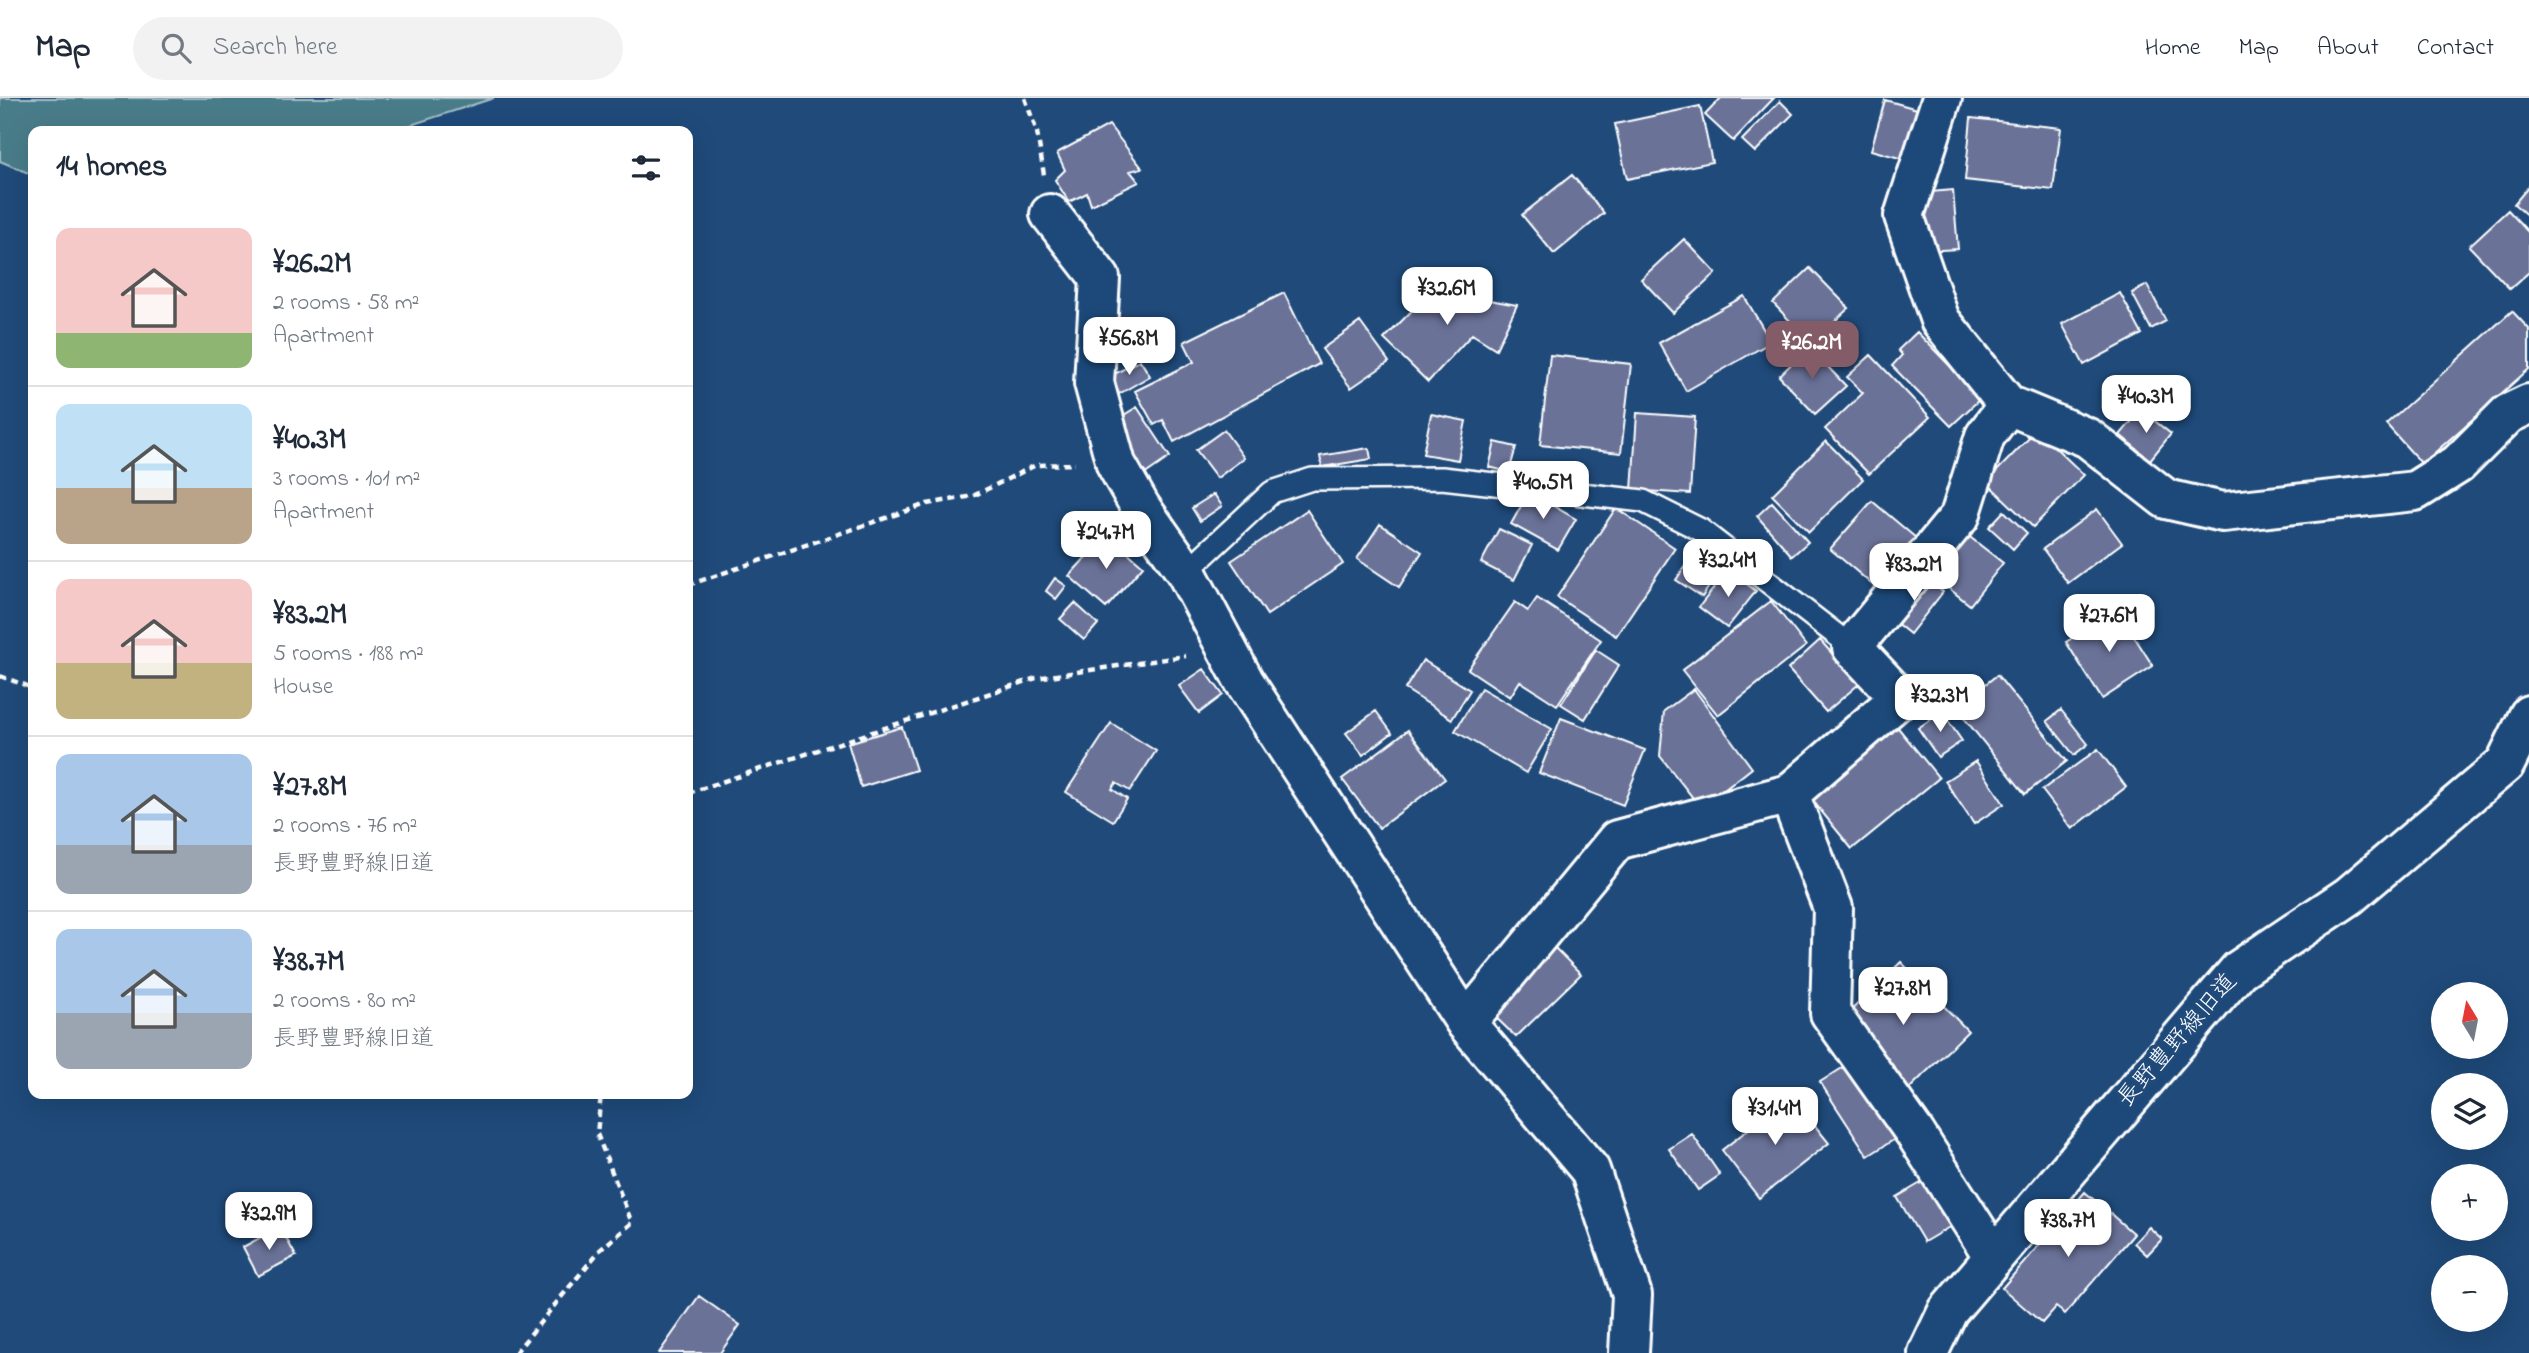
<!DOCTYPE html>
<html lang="en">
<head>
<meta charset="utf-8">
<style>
  :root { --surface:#fff; --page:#f2f2f3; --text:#1f2937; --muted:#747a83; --line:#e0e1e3; --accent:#845c67 }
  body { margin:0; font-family:"Indie Flower","Klee One",sans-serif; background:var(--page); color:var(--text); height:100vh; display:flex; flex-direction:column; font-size:26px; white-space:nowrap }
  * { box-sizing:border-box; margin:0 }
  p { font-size:23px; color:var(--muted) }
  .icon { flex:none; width:38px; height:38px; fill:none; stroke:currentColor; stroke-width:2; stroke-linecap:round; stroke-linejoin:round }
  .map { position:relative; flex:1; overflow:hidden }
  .details { position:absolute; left:28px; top:28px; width:665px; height:973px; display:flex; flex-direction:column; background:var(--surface); border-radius:14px; box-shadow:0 7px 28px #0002 }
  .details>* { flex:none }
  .needle { width:46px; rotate:350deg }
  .controls { position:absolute; left:2431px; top:884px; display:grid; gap:14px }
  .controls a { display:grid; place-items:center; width:77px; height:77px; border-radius:50%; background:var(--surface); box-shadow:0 7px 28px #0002; font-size:35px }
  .price { position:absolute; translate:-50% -60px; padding:0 16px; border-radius:14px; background:#fff; color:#222; font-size:23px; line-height:46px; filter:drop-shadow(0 2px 4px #0008) }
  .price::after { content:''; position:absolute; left:50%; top:42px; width:21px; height:16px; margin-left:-10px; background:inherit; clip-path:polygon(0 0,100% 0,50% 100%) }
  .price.selected { background:var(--accent); color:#fff }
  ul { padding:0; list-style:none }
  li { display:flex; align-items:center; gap:21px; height:175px; padding:0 28px }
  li+li { border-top:2px solid var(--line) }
  li span { display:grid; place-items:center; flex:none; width:196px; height:140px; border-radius:14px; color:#555 }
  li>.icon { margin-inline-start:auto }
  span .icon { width:84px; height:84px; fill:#fffc; stroke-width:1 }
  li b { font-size:30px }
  h2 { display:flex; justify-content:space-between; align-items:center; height:84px; padding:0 28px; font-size:30px }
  header { display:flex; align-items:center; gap:42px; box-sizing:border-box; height:98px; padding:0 35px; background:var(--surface); border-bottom:2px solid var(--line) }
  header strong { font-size:33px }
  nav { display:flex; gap:38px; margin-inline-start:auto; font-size:24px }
  .search { width:490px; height:63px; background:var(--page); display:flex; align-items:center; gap:18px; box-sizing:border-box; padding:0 24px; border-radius:38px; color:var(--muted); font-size:26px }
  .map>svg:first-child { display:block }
  .green { fill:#497c89; stroke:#a4bec4; stroke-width:2 }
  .building { fill:#6a7298; stroke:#fff; stroke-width:2 }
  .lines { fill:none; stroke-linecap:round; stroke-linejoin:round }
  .service-casing { stroke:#fff; stroke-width:26 }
  .minor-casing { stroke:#fff; stroke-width:44 }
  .tertiary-casing { stroke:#fff; stroke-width:44 }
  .path { stroke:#fff; stroke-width:4.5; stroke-dasharray:7 5; stroke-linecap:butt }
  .service { stroke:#1f4a7a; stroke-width:21 }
  .minor { stroke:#1f4a7a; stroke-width:38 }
  .tertiary { stroke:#1f4a7a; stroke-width:38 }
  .labels { text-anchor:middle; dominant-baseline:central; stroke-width:7; stroke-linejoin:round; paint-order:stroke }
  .street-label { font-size:24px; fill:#fff; stroke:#1f4a7a }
</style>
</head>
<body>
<header>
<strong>Map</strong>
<div class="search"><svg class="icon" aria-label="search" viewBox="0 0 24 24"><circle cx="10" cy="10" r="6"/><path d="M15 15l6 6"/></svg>Search here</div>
<nav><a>Home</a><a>Map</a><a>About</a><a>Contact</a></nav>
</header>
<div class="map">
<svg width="2529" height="1255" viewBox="0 0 2529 1255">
  <rect width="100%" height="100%" fill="#1f4a7a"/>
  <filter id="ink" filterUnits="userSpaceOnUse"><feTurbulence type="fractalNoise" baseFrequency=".0143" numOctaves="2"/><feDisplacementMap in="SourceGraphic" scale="14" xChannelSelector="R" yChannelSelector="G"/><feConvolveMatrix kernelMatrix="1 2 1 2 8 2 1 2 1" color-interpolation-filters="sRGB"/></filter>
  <g filter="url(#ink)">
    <!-- green -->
    <path class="green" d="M0 0H494L392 33H33V77L0 63Z"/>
    <!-- building -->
    <path class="building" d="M1721 0H1774L1733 43 1705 17Z
      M1885 2 1917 11 1903 61 1871 52Z
      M1780 3 1793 16 1755 54 1742 42Z
      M1700 8 1712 64 1627 81 1615 26Z
      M1971 20 2061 30 2053 92 1965 82Z
      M1109 27 1142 70 1130 73 1139 84 1091 107 1087 95 1069 104 1055 82 1065 72 1057 55Z
      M1572 77 1604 115 1554 156 1522 117Z
      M2529 88V119L2514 106Z
      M1953 92 1958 151 1924 153 1919 95Z
      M2508 112 2529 135V174L2510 191 2469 148Z
      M1684 141 1716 175 1673 215 1641 181Z
      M1810 170 1849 210 1811 245 1773 205Z
      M1444 180 1462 197 1517 207 1496 251 1472 236 1428 284 1384 241Z
      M2147 187 2166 223 2151 231 2132 195Z
      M1284 195 1319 266 1174 344 1163 322 1154 327 1135 293 1194 264 1184 244Z
      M2120 195 2142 236 2084 267 2062 226Z
      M1744 198 1771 244 1686 293 1659 245Z
      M2512 213 2529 231V271L2422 366 2386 326Z
      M1360 224 1389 264 1351 290 1322 251Z
      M1917 234 1981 300 1951 328 1892 268 1902 257 1898 252Z
      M1809 249 1846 288 1815 316 1779 278Z
      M1550 257 1631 266 1621 355 1540 347Z
      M1871 257 1930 319 1869 376 1825 331 1863 295 1847 279Z
      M1140 262 1150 278 1119 296 1109 279Z
      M1137 309 1170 359 1138 381 1114 323Z
      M2141 312 2171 336 2150 362 2120 337Z
      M1637 315 1695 319 1690 396 1632 392Z
      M1431 316 1466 323 1458 362 1423 356Z
      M1224 332 1244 360 1217 380 1196 352Z
      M2037 332 2084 377 2033 429 1986 384Z
      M1826 343 1863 381 1809 434 1772 397Z
      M1495 344 1516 349 1509 374 1489 369Z
      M1369 350 1371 361 1322 369 1320 358Z
      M1529 394 1576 421 1558 452 1511 426Z
      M1214 396 1222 408 1200 423 1192 410Z
      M1872 403 1916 440 1874 488 1830 451Z
      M1772 404 1808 444 1792 458 1757 418Z
      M1616 410 1675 450 1616 538 1557 499Z
      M2097 411 2122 445 2068 485 2043 451Z
      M1307 412 1343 466 1267 517 1231 463Z
      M2004 413 2027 435 2013 451 1989 429Z
      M1380 426 1422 454 1399 489 1357 461Z
      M1957 429 2003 465 1970 507 1923 470Z
      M1499 431 1532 447 1514 482 1481 465Z
      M1107 436 1143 468 1106 510 1069 478Z
      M1697 450 1723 468 1702 499 1676 482Z
      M1728 472 1756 493 1727 530 1699 509Z
      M1918 474 1943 494 1910 536 1885 516Z
      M1055 480 1066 488 1056 501 1046 493Z
      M1537 500 1601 542 1557 607 1520 583 1510 599 1468 571 1515 504 1528 513Z
      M1771 503 1806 548 1718 617 1682 572Z
      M1075 505 1098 526 1084 542 1060 521Z
      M2117 512 2153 568 2102 601 2066 544Z
      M1820 542 1859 586 1826 614 1788 571Z
      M1596 552 1619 567 1585 621 1561 606Z
      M1423 562 1470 592 1452 621 1405 591Z
      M1204 571 1223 597 1199 615 1179 588Z
      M1997 577 2067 663 2025 696 1956 610Z
      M1481 590 1552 631 1526 675 1455 633Z
      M1694 591 1752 670 1701 710 1660 658 1664 613Z
      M2061 612 2088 646 2074 657 2047 623Z
      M1376 613 1392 635 1363 657 1346 635Z
      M1942 614 1962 643 1938 659 1918 630Z
      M1561 620 1645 652 1623 707 1539 675Z
      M1891 621 1939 680 1852 751 1804 692Z
      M1111 625 1156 653 1130 693 1116 685 1112 691 1127 701 1113 723 1066 694Z
      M902 629 916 672 861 689 848 645Z
      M1408 632 1445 681 1379 730 1342 681Z
      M2098 651 2126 689 2072 731 2042 692Z
      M1976 663 2004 706 1974 726 1945 683Z
      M1552 847 1581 876 1516 939 1487 911Z
      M1901 864 1968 933 1906 994 1838 925Z
      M1847 967 1895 1041 1868 1058 1820 984Z
      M1791 998 1829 1045 1759 1100 1722 1052Z
      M1692 1036 1720 1077 1698 1092 1669 1051Z
      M1931 1079 1958 1124 1924 1144 1897 1099Z
      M2085 1094 2134 1136 2065 1216 2056 1209 2042 1225 2002 1190Z
      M280 1129 296 1158 258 1178 243 1149Z
      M2149 1129 2162 1141 2147 1157 2134 1145Z
      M699 1198 740 1227 720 1255H659Z"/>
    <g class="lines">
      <!-- service casing -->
      <g class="service-casing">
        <path id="service" d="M1186 474 1272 394 1312 381 1442 380 1643 403 1701 432 1852 549"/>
      </g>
      <!-- minor casing -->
      <g class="minor-casing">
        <path id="minor" d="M1942 0 1904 118 1940 222 2008 307
          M1050 116 1100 180 1094 285 1116 366 1141 410 1186 474 1244 583 1466 925 1590 1072 1632 1197 1629 1255
          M1789 696 1833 810 1830 915 1915 1035 1994 1159
          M1466 925 1617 742 1789 696 1900 600 1852 549 1960 418 1985 338 2008 307 2088 340 2166 401 2223 414 2415 393 2458 366 2508 316 2529 306"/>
      </g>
      <!-- tertiary casing -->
      <g class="tertiary-casing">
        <path id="tertiary" d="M1928 1255 1948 1213 2239 872 2349 798 2505 666 2529 617"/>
      </g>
      <!-- path -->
      <path class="path" d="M1025 0 1037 34 1044 77
        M688 487 927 406 973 398 1036 367 1075 366
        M0 578 33 590
        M688 695 1036 580 1186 558
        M515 1255 600 1152 632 1125 597 1036 601 996"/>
      <!-- service -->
      <use href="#service" class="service"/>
      <!-- minor -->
      <use href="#minor" class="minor"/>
      <!-- tertiary -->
      <use href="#tertiary" class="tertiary"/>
    </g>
  </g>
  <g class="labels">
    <!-- street labels -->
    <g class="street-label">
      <text transform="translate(2178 943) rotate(-49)">長野豊野線旧道</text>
    </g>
  </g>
</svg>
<div class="controls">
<a><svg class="needle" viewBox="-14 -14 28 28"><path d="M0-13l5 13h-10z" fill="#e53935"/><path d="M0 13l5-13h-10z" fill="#747a83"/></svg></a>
<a><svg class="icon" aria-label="layers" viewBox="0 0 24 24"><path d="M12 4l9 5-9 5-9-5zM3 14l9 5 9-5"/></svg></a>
<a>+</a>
<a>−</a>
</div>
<b class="price" style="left:1447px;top:229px">¥32.6M</b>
<b class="price" style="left:1129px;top:279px">¥56.8M</b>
<b class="price selected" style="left:1812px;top:283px">¥26.2M</b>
<b class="price" style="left:2146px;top:337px">¥40.3M</b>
<b class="price" style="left:1543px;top:423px">¥40.5M</b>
<b class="price" style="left:1106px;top:473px">¥24.7M</b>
<b class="price" style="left:1728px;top:501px">¥32.4M</b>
<b class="price" style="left:1914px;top:505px">¥83.2M</b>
<b class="price" style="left:2109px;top:556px">¥27.6M</b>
<b class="price" style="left:1940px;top:636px">¥32.3M</b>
<b class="price" style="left:1903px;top:929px">¥27.8M</b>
<b class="price" style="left:1775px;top:1049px">¥31.4M</b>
<b class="price" style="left:269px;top:1154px">¥32.9M</b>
<b class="price" style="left:2068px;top:1161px">¥38.7M</b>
<section class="details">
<h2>14 homes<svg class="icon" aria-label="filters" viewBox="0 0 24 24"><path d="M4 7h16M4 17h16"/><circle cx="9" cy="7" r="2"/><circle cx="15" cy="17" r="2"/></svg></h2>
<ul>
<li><span style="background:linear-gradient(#f6c9c9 75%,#8fb573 0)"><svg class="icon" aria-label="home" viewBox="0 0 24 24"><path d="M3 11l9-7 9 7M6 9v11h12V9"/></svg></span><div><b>¥26.2M</b><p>2 rooms · 58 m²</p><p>Apartment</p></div></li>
<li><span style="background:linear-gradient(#bfe0f5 60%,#b9a48a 0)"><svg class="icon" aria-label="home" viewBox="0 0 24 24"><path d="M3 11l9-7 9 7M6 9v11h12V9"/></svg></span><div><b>¥40.3M</b><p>3 rooms · 101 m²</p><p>Apartment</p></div></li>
<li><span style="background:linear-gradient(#f6c9c9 60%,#c2b280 0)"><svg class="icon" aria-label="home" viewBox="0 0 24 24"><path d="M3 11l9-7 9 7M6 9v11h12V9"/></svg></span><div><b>¥83.2M</b><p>5 rooms · 188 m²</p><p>House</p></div></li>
<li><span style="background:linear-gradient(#a9c7e8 65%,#9aa5b1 0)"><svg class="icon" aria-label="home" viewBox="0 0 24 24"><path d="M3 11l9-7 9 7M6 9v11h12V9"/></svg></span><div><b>¥27.8M</b><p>2 rooms · 76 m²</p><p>長野豊野線旧道</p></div></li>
<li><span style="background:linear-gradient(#a9c7e8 60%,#9aa5b1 0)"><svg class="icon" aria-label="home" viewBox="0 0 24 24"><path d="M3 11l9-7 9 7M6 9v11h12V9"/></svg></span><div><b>¥38.7M</b><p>2 rooms · 80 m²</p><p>長野豊野線旧道</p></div></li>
</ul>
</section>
</div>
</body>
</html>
